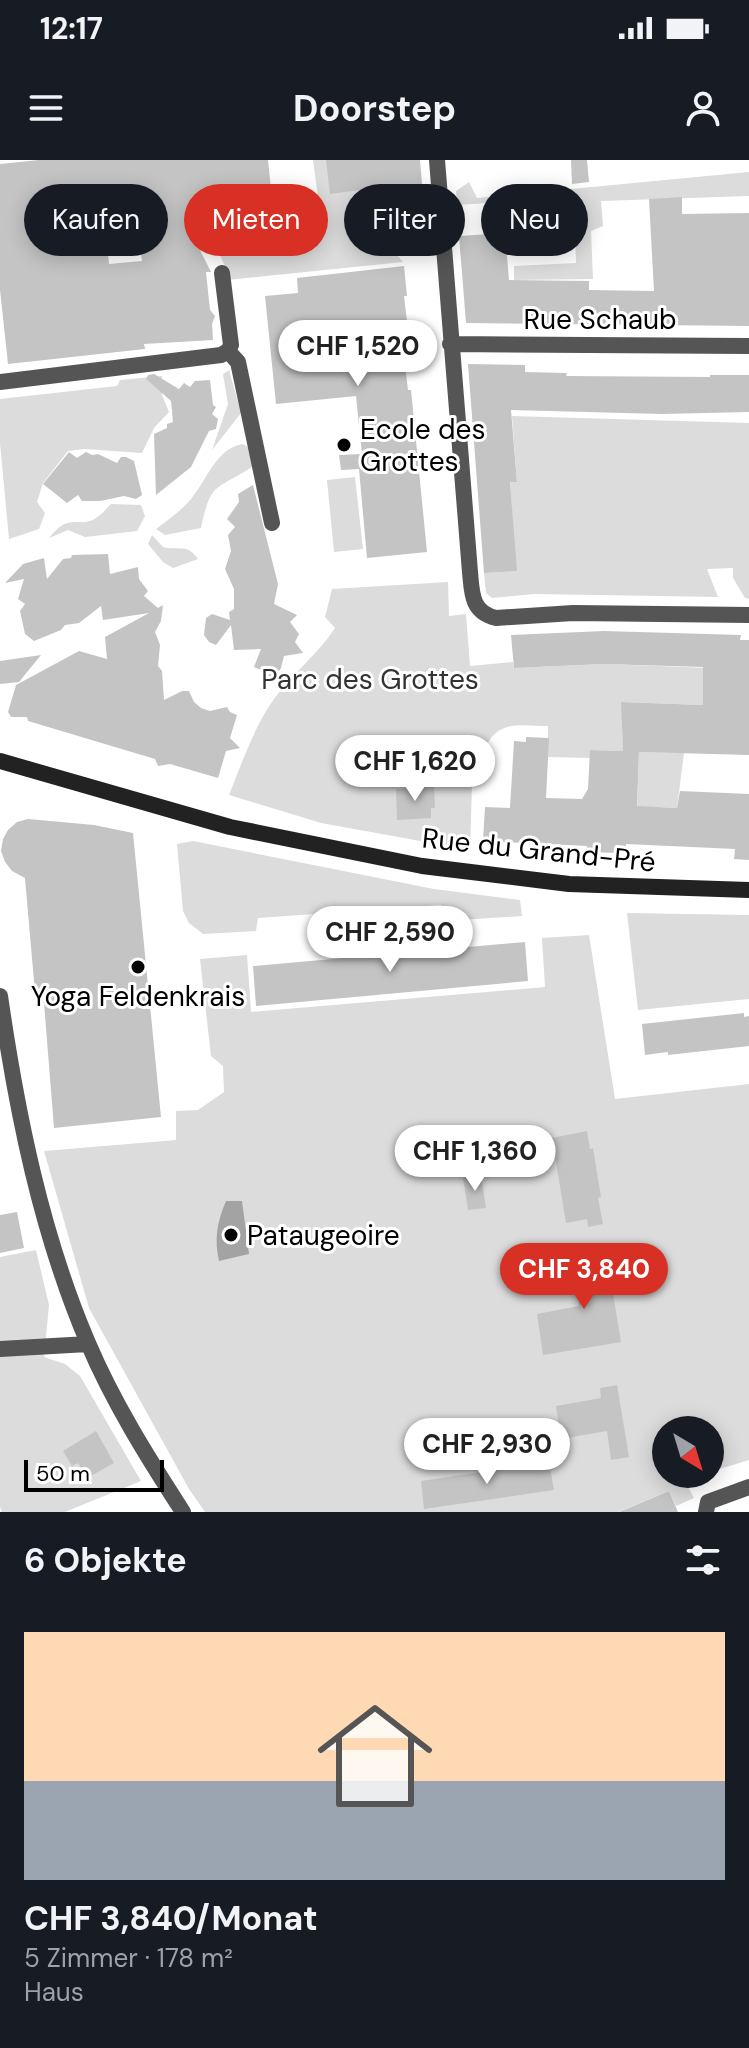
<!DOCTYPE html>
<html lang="de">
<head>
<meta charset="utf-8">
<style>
  :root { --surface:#171b24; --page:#242831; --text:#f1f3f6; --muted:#9ea1a6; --accent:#d93025 }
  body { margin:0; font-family:"DM Sans",sans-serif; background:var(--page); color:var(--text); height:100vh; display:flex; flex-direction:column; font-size:30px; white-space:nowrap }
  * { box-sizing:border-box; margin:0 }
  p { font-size:26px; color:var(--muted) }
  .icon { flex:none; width:44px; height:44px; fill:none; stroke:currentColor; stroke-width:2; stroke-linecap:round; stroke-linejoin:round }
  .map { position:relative; height:1352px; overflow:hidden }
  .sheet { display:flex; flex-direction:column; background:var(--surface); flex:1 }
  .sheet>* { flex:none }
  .top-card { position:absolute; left:24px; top:24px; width:702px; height:72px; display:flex; gap:16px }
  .needle { width:52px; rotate:142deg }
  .buttons { position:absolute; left:652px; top:1256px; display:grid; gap:16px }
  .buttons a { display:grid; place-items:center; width:72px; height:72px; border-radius:50%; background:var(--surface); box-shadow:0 4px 20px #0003; font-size:40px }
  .scale { position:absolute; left:24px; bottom:20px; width:140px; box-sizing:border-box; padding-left:8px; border:4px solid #000; border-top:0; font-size:22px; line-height:28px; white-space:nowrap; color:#000; -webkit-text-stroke:6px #fff; paint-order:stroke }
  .price { position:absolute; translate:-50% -68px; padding:0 18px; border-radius:28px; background:#fff; color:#222; font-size:26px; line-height:52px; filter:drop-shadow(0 2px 4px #0008) }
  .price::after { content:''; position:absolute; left:50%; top:48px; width:24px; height:18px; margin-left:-12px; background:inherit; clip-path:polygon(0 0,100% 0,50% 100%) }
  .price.current { background:var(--accent); color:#fff }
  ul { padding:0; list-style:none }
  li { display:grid; align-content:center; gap:16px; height:424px; padding:0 24px }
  li span { display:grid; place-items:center; height:248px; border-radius:0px; color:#555 }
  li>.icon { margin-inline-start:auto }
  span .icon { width:144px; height:144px; fill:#fffc; stroke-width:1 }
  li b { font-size:34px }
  h2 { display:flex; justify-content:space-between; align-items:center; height:96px; padding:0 24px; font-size:34px }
  .tag { padding:0 28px; border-radius:36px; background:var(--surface); box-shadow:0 4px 20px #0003; font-size:28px; line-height:72px }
  .tag.current { background:var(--accent); color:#fff }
  .status { display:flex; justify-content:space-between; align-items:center; height:56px; padding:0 40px; background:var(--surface); direction:ltr }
  .status svg { height:22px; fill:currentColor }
  header { display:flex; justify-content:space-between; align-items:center; height:104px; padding:0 24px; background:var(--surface); font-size:36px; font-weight:700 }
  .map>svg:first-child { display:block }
  .green { fill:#dcdcdc }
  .water { fill:#a3a3a3 }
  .building { fill:#c4c4c4; fill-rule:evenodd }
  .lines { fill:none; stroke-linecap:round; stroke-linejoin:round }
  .street { stroke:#555; stroke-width:16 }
  .secondary { stroke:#222; stroke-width:16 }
  .poi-dot { fill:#000; stroke:#fff; stroke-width:3 }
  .labels { text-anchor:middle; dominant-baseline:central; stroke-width:6; stroke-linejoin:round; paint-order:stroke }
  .street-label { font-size:28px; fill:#000; stroke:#fff }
  .poi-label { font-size:28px; fill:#000; stroke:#fff; text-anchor:start }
  .park-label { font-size:28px; fill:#333; stroke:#fff }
</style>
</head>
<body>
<div class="status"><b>12:17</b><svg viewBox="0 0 49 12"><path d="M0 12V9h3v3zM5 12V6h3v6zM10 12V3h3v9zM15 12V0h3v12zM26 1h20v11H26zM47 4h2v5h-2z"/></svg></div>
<header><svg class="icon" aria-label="menu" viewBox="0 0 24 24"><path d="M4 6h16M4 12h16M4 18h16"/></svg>Doorstep<svg class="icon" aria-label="person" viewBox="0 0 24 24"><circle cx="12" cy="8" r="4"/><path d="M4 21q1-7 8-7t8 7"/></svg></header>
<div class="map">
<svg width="749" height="1352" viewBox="0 0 749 1352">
  <rect width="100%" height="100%" fill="#fff"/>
  <!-- green -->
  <path class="green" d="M313 0H386L388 25 368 30 371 63H378L379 74 403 102 227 120 228 113 220 95 278 89 273 43 318 37Z
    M749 12V36L601 41 603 66 591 71 593 119 514 120V106L576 103 575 68 561 55 559 37 529 40 530 49 504 51V42L457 45 456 31 469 22 477 38Z
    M229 210 241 253 212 290 228 244 223 214Z
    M162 216V235L169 252 154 268 142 293 85 289 68 291 43 323 37 342 45 353 39 369 9 379 0 283V239L117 226 120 220Z
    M512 256 749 263V439L745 438 733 418V408L707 409 718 437 535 434 492 438 486 433 484 413 516 411 510 322H517Z
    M243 284 249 288 253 302 252 307C215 331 211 321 201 368L165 375 156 369C168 360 182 350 191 339 207 320 216 288 243 284Z
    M355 317 363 389 334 392 327 320Z
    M111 344 141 345 145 356 137 371 85 377 68 370 49 378C70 351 79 369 96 358 101 355 106 349 111 344Z
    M152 375 163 387C178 391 187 383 198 399L173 408 163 402 148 384Z
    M448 422 449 456 466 454 470 506 513 502 514 508 603 504 739 509 703 545 622 542 623 591 590 590V598L548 597V566C525 566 499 559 487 585L465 583 473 593 470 690 321 663 229 635C241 605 255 565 274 539 293 513 318 494 335 468L325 457 332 429Z
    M639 592 684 593 677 648 658 647 637 651Z
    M193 681 434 729 520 740 522 756 458 760 441 745 258 758 256 771 203 774 189 763 183 751 177 684Z
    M627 753 749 755V839L638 850Z
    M589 775 615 939 749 924V1300L710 1312V1270H666V1314H704L686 1323 694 1338 676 1346 669 1331 618 1352H205L189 1329 89 1148 44 991 176 980V951L198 950 224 932 223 906 211 896 200 799 247 795 251 852 545 827 542 778Z
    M36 1090 49 1145 44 1197 65 1204 80 1216 141 1321 65 1352H2L0 1347V1097Z"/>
  <!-- water -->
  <path class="water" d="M226 1041H242L249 1094 219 1101C214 1079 217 1062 226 1041Z"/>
  <!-- building -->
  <path class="building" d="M39 0H268L274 58 214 65 198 86 211 112H206L210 150 215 156 212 164 213 180 144 184 145 189 8 204 0 130V4ZM138 72 142 101 109 104 106 74Z
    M326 0H420L426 69 379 74 378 63 371 64 368 29 330 34Z
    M571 0H587L589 22 572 24Z
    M682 37V54L749 53V166L466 163 459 76 505 73 509 120 589 121V130L654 131 649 39Z
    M404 106 407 136H404L411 195 404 196 408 230H411L427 392 367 398 359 309 341 310 339 295 362 294 356 236 276 244 265 136 298 133 297 118Z
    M468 204 525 205V212L567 213 566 216 710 217V215H749V252L662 254 511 250 517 322H510L517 411 484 413Z
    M154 214 179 229 184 223 190 227 195 221 210 220 213 245 216 247 212 254 218 259 216 269 209 271 191 307 156 335 154 274 167 268V264L173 262 171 241 146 219 148 215Z
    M69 292 77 298 86 292 92 295 98 294 117 303 121 297H126L134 301 142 335 136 339 124 336 100 341H82L78 335 67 343 43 324Z
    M253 325 278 424 274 444 297 455 290 462 299 474 295 482 303 493 284 496 281 508 271 523 266 512 254 507 261 489 234 490 231 465 216 485 209 482 204 475 206 458 212 454 230 460 229 452 234 449V429L225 409 231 391 228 375 235 367 227 359 239 342 238 334Z
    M108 394 110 414 138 407 139 419 148 431 144 436 158 448 163 445 161 461 155 472 160 485 158 506 162 511 164 540 182 531H189L194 542 201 548 210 551 227 547 230 552 237 555 230 578 240 588 226 591 218 618 170 604 158 606 155 599 28 561 27 557H11L8 552 16 525 79 491 107 499 105 477 149 453 103 460 101 446 79 463 65 465 61 470 34 481 25 474 20 451 25 444 18 439 24 419 5 423 23 404 44 398 47 419 63 399 71 398 72 395Z
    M604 471 741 475 740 480H749V595L639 592 637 646 677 648 680 631 749 634V700L734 699 735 689 626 684V687H618L617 693 587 692V686L483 681 485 647 510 648 514 581 526 582V577L549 578 546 638 582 639 588 629 590 590 623 591 621 542 703 545V507L603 504 514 508 511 475Z
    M41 495 19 522 0 524V501Z
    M434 626 435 648H431V658L397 660 396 629Z
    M28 659 94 665 133 673 161 957 54 968 44 843 36 844 25 718 12 711 5 702 1 691 3 679 8 670 17 662Z
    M525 782 528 821 256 846 253 806Z
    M744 853V857L749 856V886L668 895V892L645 895 642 864Z
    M587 971 590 989 593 988 601 1037 598 1038 603 1064 588 1067 587 1059 566 1063 552 978Z
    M481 1015 486 1048 468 1050 463 1018Z
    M17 1052 24 1088 0 1093V1055Z
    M606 1091 621 1182 543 1195 537 1154 579 1146 573 1095Z
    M617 1225 629 1297 611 1300 607 1271 561 1279 556 1246 601 1238 600 1228Z
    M96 1271 114 1303 87 1318 78 1303 72 1306 63 1291Z
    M549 1302 554 1330 424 1349 421 1321Z
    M669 1331 678 1352H619Z"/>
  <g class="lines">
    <!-- street -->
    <path class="street" d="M437 0 470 412C472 433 471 452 496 458L573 453 749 455
      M222 113 231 185 228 191
      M450 184 749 186
      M228 191 238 202 272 363
      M0 222 221 195 228 191
      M0 836C17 953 41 1073 88 1183 113 1242 148 1298 183 1352
      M0 1189 88 1184
      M706 1352 708 1342 749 1327"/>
    <!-- secondary -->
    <path class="secondary" d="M0 601 230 667 422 706 569 724 749 730"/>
  </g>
  <!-- markers -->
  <g class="poi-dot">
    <circle cx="344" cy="285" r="8"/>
    <circle cx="138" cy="807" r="8"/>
    <circle cx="231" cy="1075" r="8"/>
  </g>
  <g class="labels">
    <!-- street labels -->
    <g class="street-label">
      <text x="600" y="159">Rue Schaub</text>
      <text transform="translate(539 690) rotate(6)">Rue du Grand-Pré</text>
    </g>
    <!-- poi labels -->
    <g class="poi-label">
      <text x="360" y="269">Ecole des<tspan x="360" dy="32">Grottes</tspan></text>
      <text x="138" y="836" text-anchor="middle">Yoga Feldenkrais</text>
      <text x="247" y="1075">Pataugeoire</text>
    </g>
    <!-- park labels -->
    <g class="park-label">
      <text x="370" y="519">Parc des Grottes</text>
    </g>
  </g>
</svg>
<div class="buttons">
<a><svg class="needle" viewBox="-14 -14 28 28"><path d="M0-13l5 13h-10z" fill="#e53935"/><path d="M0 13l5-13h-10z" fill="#9ea1a6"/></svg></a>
</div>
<div class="scale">50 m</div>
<b class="price" style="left:358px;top:228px">CHF 1,520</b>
<b class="price" style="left:415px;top:643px">CHF 1,620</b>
<b class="price" style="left:390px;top:814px">CHF 2,590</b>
<b class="price" style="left:475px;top:1033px">CHF 1,360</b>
<b class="price current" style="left:584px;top:1151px">CHF 3,840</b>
<b class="price" style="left:487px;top:1326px">CHF 2,930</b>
<div class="top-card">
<a class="tag">Kaufen</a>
<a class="tag current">Mieten</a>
<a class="tag">Filter</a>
<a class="tag">Neu</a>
</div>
</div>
<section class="sheet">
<h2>6 Objekte<svg class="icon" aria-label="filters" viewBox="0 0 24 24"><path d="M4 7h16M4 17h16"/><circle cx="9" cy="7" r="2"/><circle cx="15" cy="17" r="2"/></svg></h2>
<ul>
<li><span style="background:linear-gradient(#ffd9b3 60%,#9aa5b1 0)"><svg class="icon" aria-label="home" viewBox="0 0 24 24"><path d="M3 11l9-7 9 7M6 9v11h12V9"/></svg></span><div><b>CHF 3,840/Monat</b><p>5 Zimmer · 178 m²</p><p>Haus</p></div></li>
</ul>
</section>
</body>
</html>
